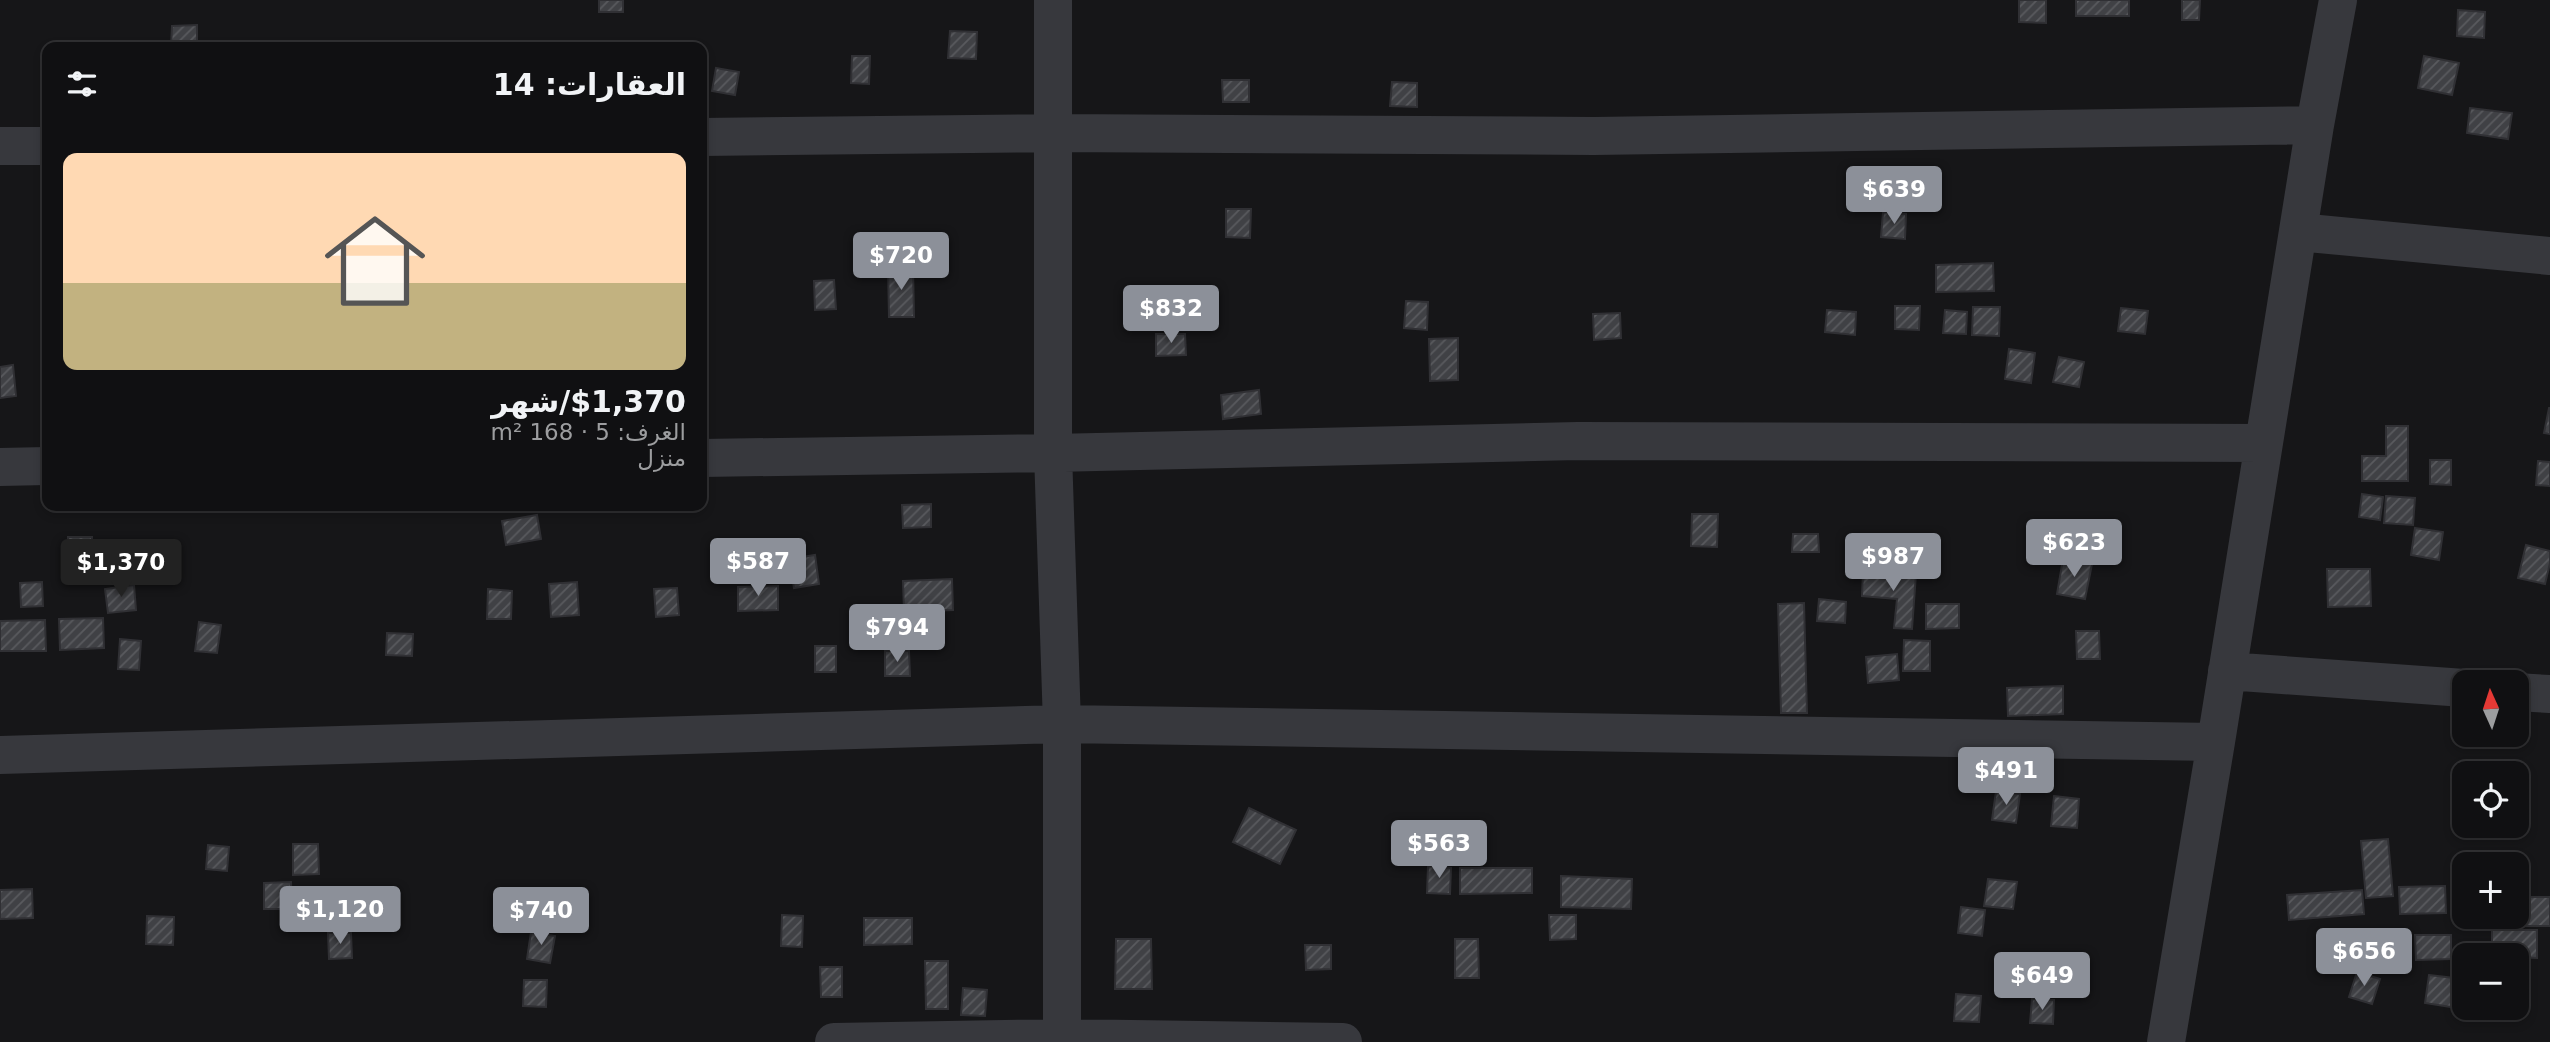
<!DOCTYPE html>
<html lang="ar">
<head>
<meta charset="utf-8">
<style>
  :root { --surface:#101012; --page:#19191b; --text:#f1f3f6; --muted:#9c9d9f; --line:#303032; --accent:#8c9099 }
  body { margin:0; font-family:"DejaVu Sans",Cairo,sans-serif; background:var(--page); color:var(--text); direction:rtl; height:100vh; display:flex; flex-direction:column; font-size:26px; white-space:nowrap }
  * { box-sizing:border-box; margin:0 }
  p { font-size:23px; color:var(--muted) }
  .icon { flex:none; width:38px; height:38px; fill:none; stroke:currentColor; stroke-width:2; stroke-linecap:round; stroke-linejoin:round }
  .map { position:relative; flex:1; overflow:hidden; direction:ltr }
  .side { position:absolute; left:42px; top:42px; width:665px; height:469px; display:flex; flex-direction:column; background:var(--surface); border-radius:14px; box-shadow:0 4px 10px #0003,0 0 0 2px var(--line); direction:rtl }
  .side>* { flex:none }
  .needle { width:46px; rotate:357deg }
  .tools { position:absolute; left:2452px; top:670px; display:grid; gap:14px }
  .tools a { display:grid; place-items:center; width:77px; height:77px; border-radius:14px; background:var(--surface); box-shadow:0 4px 10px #0003,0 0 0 2px var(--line); font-size:35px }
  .price { position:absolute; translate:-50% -60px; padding:0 16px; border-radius:7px; background:var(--accent); color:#fff; font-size:23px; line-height:46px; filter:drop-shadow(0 2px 4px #0008) }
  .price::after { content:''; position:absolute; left:50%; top:42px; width:21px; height:16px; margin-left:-10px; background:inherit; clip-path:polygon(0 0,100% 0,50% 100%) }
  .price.selected { background:#222; color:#fff }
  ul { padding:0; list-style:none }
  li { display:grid; align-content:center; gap:14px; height:371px; padding:0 21px }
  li+li { border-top:2px solid var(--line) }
  li span { display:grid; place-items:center; height:217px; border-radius:14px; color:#555 }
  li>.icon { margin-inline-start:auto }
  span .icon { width:126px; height:126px; fill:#fffc; stroke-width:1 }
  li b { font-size:30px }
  h2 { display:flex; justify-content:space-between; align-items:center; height:84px; padding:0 21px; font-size:30px }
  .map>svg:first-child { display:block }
  .building { fill:url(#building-hatch); stroke:#303034; stroke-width:2 }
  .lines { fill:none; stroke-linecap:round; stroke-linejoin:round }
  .minor { stroke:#37383d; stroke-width:38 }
</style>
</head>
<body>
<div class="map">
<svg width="2550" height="1042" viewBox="0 0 2550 1042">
  <defs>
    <pattern id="building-hatch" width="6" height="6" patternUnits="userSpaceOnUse" patternTransform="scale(1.75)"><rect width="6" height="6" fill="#404145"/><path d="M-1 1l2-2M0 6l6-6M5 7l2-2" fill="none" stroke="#595a5e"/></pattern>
  </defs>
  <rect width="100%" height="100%" fill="#161618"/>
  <!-- building -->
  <path class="building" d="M599 0H623V12H599Z
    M2019 0H2046V23L2019 22Z
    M2076 0H2129V16H2076Z
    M2182 0H2200L2199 20H2182Z
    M2458 10 2485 12 2484 38 2457 36Z
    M197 25V47H171L172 26Z
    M950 31 977 32 976 59 948 58Z
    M852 56H870L869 84 851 83Z
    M2424 56 2459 63 2452 95 2418 88Z
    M716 68 739 72 735 95 712 91Z
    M1222 80H1249V102H1223Z
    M1392 82 1417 83V107L1390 106Z
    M2470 108 2512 113 2508 139 2467 133Z
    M1226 209H1251L1250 238 1226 237Z
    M1883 212 1906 214 1905 239 1881 237Z
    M891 234 916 236 915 259 890 258Z
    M1993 263 1994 291 1936 292V265Z
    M888 266H913L914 317H889Z
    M834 280 836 309 815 310 814 281Z
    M1406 301 1428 302 1427 330 1404 328Z
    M1895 306H1920L1919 330 1895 329Z
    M1973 307H2000L1999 336 1972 335Z
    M2121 308 2148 311 2145 334 2118 331Z
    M1827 310 1856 312 1855 335 1825 332Z
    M1945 310 1967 312 1966 334 1943 333Z
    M1620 313 1621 338 1594 340 1593 314Z
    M1156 334H1185L1186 355 1156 356Z
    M1458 338V380L1430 381 1429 339Z
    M2009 349 2035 353 2031 383 2005 379Z
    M2059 357 2084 362 2079 387 2053 382Z
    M13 365 16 396 0 398V367Z
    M1259 390 1261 414 1223 419 1221 395Z
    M2549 408H2550V434L2544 433Z
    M2386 426H2408V481H2362V456H2386Z
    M2430 460H2451V485L2430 484Z
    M2538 461 2550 462V486L2536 485Z
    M2362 494 2383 497 2380 520 2359 517Z
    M2386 496 2415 498 2413 525 2384 523Z
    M931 504V527L903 528 902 505Z
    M1692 514H1718L1717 547 1691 546Z
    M537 515 541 539 506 545 502 521Z
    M2415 528 2443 532 2439 560 2411 555Z
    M1793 534H1818L1819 552H1792Z
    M68 537H92V559H68Z
    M2526 545 2550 551V563L2545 584 2518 578Z
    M815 555 819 584 794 588 789 559Z
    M2063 559 2092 564 2085 599 2057 594Z
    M2327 569H2370L2371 606 2328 607Z
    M1863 571 1916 574 1912 629 1894 628 1897 599 1862 596Z
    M952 579 953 610 904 612 903 581Z
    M42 582 43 606 21 607 20 583Z
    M577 582 579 615 551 617 549 584Z
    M134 585 136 610 108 613 105 589Z
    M778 586V610L738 611V587Z
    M677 588 679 615 656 617 654 589Z
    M488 589 512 591 511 619H487Z
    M1819 599 1846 602 1845 623 1817 621Z
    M1804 603 1807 713H1781L1778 604Z
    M1926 604H1959V628L1926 629Z
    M855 612H896V641L855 642Z
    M103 618 104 648 60 650 59 619Z
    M45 620 46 651H0V621Z
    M199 622 221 625 217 653 195 651Z
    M2076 631H2099L2100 659H2077Z
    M387 633 413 634 412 656 386 655Z
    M120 639 141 641 139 670 118 669Z
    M1904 640 1930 641V671H1903Z
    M815 646H836V672H815Z
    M885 651H909L910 676H885Z
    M1897 654 1899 680 1868 683 1866 657Z
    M2063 686V714L2008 716 2007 688Z
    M1996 791 2020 794 2016 823 1992 820Z
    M2054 796 2079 799 2077 828 2051 826Z
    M1249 808 1296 830 1280 864 1233 842Z
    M2388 839 2393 896 2366 898 2361 841Z
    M293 844H318L319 874 293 875Z
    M208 845 229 847 227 871 206 869Z
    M1428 866 1451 868 1450 894 1427 893Z
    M1460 868H1532V893L1460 894Z
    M1561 876 1632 879 1631 909 1561 907Z
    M1988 879 2017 882 2013 909 1984 906Z
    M291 882 292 909H264V883Z
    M2445 886 2446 913 2400 914 2399 887Z
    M32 889 33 918 0 919V890Z
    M2362 890 2364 914 2289 920 2287 895Z
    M2516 897H2550V926H2512V917H2516Z
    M1961 907 1985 910 1982 936 1958 933Z
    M782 915 803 916 802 947 781 946Z
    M1549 915H1576V939L1550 940Z
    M147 916 174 917 173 945 146 944Z
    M864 918H912V944L864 945Z
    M2336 930 2360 932 2358 959 2334 957Z
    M2492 930H2537V958L2492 956Z
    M531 932 555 936 550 963 527 959Z
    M328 933H351L352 958 329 959Z
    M2415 935H2451V959L2416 960Z
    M1116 939H1151L1152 989H1115Z
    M1455 939H1478L1479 978H1455Z
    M1305 945H1331V969L1306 970Z
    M925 961H948V1009H926Z
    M820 967H842V997H821Z
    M2357 972 2380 979 2372 1004 2349 997Z
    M2429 975 2454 978 2451 1007 2425 1003Z
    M524 980H547L546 1007 523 1006Z
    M963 988 987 990 985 1016 961 1015Z
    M1956 994 1981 996 1979 1022 1954 1021Z
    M2032 999 2054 1000 2053 1024 2030 1023Z"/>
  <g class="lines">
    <!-- minor -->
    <path class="minor" d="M1053 0V453L1062 724V1042
      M702 137 1053 133 1594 136 2315 125
      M0 146H47
      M2298 232 2550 256
      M702 458 1053 453 1578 441 2264 443
      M0 467 47 466
      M2227 671 2464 688
      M2516 692 2550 694
      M0 755 1062 724 2216 742
      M834 1042 1062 1038 1343 1042
      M2166 1042 2216 742 2315 125 2338 0"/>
  </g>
</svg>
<div class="tools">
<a><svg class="needle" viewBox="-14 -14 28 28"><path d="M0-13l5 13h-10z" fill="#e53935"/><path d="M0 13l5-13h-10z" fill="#9c9d9f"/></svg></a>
<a><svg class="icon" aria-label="locate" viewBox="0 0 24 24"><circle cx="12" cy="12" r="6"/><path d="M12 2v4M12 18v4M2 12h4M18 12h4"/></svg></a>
<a>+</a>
<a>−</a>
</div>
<b class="price" style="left:1894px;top:226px">$639</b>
<b class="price" style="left:901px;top:292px">$720</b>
<b class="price" style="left:1171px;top:345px">$832</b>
<b class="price" style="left:2074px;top:579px">$623</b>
<b class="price" style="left:1893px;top:593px">$987</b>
<b class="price" style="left:758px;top:598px">$587</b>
<b class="price selected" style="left:121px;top:599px">$1,370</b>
<b class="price" style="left:897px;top:664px">$794</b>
<b class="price" style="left:2006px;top:807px">$491</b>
<b class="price" style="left:1439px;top:880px">$563</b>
<b class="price" style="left:340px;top:946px">$1,120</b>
<b class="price" style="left:541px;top:947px">$740</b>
<b class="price" style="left:2364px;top:988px">$656</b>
<b class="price" style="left:2042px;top:1012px">$649</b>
<section class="side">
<h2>العقارات: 14<svg class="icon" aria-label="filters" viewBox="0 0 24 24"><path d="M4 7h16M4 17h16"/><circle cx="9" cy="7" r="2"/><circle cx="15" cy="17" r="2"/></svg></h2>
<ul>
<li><span style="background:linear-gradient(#ffd9b3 60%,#c2b280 0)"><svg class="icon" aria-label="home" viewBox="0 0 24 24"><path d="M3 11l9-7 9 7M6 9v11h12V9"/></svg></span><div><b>$1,370/شهر</b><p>الغرف: 5 · 168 m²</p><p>منزل</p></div></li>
</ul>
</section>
</div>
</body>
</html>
